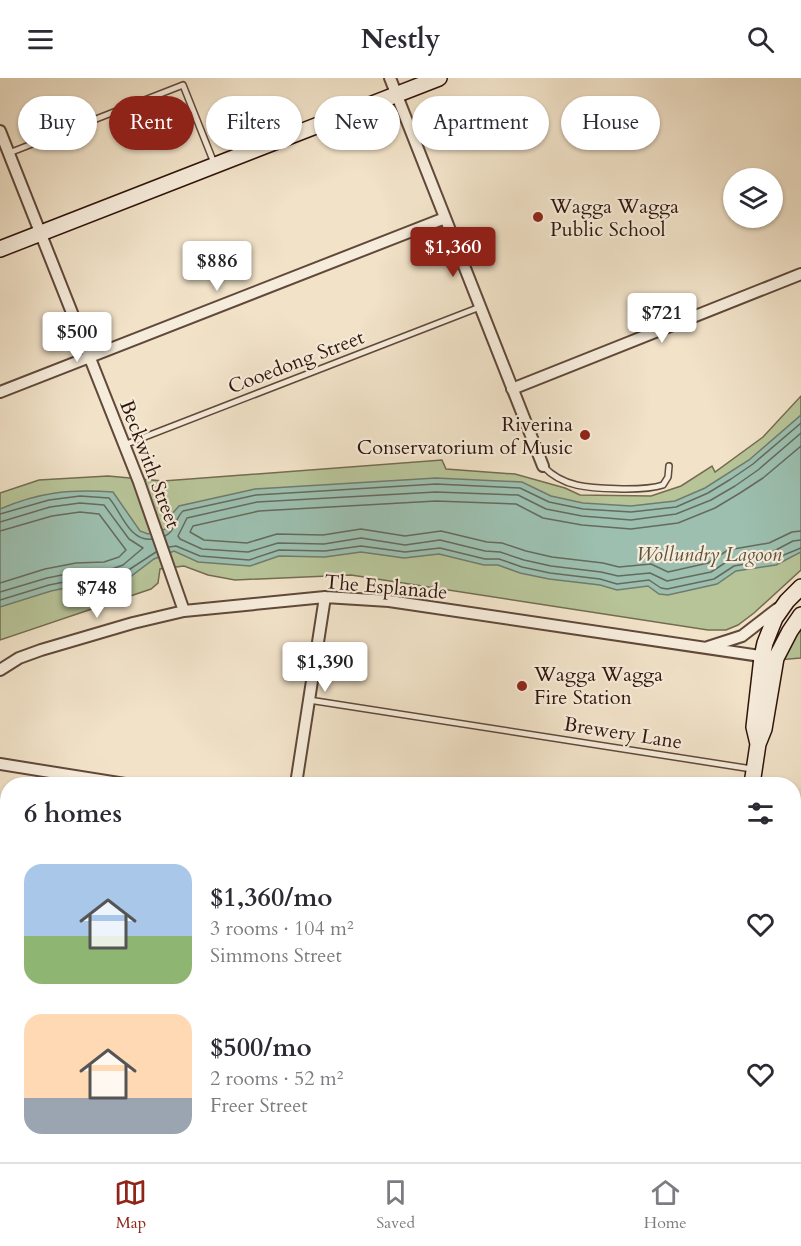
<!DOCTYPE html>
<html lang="en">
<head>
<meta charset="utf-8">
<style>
  :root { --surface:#fff; --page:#f2f2f3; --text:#2b2b33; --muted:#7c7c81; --line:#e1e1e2; --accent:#8f2418 }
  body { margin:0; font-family:Cardo,serif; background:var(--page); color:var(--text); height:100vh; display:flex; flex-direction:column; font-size:22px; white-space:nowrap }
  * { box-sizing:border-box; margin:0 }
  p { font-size:20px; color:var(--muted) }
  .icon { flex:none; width:33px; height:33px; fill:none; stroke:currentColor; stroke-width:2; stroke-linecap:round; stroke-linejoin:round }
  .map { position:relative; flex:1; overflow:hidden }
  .details { position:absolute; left:0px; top:699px; width:801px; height:386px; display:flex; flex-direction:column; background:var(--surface); border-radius:24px 24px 0 0; box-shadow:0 2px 4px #0004 }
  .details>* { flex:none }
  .hud { position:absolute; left:18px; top:18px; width:765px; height:54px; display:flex; gap:12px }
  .controls { position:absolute; left:723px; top:90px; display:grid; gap:12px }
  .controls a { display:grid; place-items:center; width:60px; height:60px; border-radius:50%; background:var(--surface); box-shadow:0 2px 4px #0004; font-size:30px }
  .price { position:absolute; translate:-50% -51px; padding:0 14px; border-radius:6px; background:#fff; color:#222; font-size:20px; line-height:39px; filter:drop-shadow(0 2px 3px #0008) }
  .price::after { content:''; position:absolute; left:50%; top:36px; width:18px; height:14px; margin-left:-9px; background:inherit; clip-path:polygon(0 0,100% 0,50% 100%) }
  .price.current { background:var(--accent); color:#fff }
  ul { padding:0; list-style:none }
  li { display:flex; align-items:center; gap:18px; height:150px; padding:0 24px }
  li span { display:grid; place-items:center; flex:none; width:168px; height:120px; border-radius:18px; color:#555 }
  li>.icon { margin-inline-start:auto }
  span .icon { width:72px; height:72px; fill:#fffc; stroke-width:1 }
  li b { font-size:26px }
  h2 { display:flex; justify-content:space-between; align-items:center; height:72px; padding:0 24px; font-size:26px }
  .tag { padding:0 21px; border-radius:27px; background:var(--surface); box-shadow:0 2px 4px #0004; font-size:21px; line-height:54px }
  .tag.current { background:var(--accent); color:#fff }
  header { display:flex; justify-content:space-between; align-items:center; height:78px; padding:0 24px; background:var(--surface); font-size:27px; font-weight:700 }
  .tab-bar { display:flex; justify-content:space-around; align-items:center; height:84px; border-top:2px solid var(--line); background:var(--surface); font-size:16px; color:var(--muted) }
  .tab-bar a { display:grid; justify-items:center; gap:3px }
  .tab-bar .current { color:var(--accent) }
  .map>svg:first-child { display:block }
  .green { fill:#b7c498; stroke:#746c51; stroke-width:1.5 }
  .water { fill:#9cbfaf; stroke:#717b6d; stroke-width:1.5 }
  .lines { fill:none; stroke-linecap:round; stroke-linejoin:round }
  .shore { stroke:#666a5c; stroke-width:1.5 }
  .lane-casing { stroke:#60483a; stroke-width:8 }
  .street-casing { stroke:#60483a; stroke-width:14 }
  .secondary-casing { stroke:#30140a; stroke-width:18 }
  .lane { stroke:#f6ecdb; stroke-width:5 }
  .street { stroke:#f6ecdb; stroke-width:10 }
  .secondary { stroke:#f6ecdb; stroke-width:15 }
  .poi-dot { fill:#8f2418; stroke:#f6ecdb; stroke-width:2 }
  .labels { text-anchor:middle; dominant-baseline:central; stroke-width:4.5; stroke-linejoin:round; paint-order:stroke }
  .poi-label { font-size:20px; fill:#30140a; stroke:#f6ecdb; text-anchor:start }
  .street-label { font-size:20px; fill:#30140a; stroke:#f6ecdb }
  .park-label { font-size:20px; font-style:italic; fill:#5f523c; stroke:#f6ecdb }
</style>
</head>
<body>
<header><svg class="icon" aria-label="menu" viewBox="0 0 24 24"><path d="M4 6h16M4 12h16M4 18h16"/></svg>Nestly<svg class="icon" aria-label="search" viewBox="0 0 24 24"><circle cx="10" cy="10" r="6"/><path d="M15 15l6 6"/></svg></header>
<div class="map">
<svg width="801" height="1084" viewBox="0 0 801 1084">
  <rect width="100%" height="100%" fill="#f1e2c8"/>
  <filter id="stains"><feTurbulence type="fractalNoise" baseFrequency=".00333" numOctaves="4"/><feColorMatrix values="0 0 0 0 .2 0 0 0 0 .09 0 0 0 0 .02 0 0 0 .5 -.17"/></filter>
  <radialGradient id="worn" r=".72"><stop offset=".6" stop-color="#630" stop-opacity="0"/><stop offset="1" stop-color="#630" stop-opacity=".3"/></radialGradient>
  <!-- green -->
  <path class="green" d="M801 318V492L754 535 738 547 726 552H708L351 497 235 502 208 497 184 488 160 491 158 505 151 511 0 562V415L39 402 108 398 163 403 442 382 446 391 515 396 565 410 580 417 651 418 681 408 712 388 715 394 763 359Z
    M801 539V580L778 582Z
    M238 1077H464L463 1084H237Z"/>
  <!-- water -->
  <path class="water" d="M801 337V474L776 487 736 493 717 506 668 517 659 516 648 508 617 512 600 507 549 501 520 495 498 487H484L439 476 404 480 361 474 325 479 279 478 250 488 198 484 174 473 154 481 130 499 108 507H80L51 513 0 529V431C40 414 70 411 113 414L140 453 148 456 166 451 172 436 179 428 255 411 436 400 522 404 551 418 583 425 631 428 675 423 705 410 749 382Z"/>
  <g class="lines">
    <!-- shore -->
    <path class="shore" d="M801 355 758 392 735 408 711 422 676 436 631 442 582 438 546 431 518 417 436 414 257 424 187 440 178 458 180 461 202 471 248 474 278 465 324 466 361 460 405 467 440 462 485 473 500 474 524 482 551 488 601 494 618 498 650 495 667 503 711 494 731 481 772 474 793 463 801 462
      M801 368 763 400 740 415 715 430 678 445 631 451 582 447 543 440 516 426 436 423 259 433 193 448 190 454 204 462 247 465 277 456 323 457 361 451 405 458 441 453 487 464 502 465 526 473 552 479 603 485 619 489 651 486 668 494 708 485 728 472 769 465 792 454 801 453
      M0 436 49 422 80 418 109 420C121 433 129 464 152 461
      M0 444 50 429 80 425 104 427 129 461 143 470 123 487 106 493 77 494 47 500 0 514
      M0 453 52 438 80 434 99 436 126 472 119 479 104 484 76 485 45 491 0 505
      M165 458C175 454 175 440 183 433L256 417 436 406 520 410 549 424 583 431 631 434 676 429 708 415 731 401 753 386 801 345
      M169 469 176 468 200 478 249 482 279 472 325 473 361 468 405 474 440 470 485 481H499L522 489 550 495 600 501 617 506 649 502 661 510 667 511 714 501 734 488 774 481 801 470
      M0 522 49 507 79 501 107 500 127 493 156 474"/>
    <!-- lane casing -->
    <g class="lane-casing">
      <path id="lane" d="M9 75 183 7 214 85
        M124 367 480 229
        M543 388C565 412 596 410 626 411 638 411 651 411 663 407L668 399 669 388
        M309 622 752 691
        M150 1084 151 1077
        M579 1084 580 1077"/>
    </g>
    <!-- street casing -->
    <g class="street-casing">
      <path id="street" d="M390 0 543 388
        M0 53 139 404 184 533
        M512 311 801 196
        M0 314 445 140
        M708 569 742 558 777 531
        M0 592 19 580 41 572 133 545 184 533 325 519 389 523 767 579
        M0 686 125 706
        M296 706 325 519
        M794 810 801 811
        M0 1073 8 1074
        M28 1077 74 1084
        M237 1084 238 1077
        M463 1084 464 1077"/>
    </g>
    <!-- secondary casing -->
    <g class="secondary-casing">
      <path id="secondary" d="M0 171 439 0
        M758 666 754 649 762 579 765 565 775 540 787 523 801 509
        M752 706 758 666 764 651 776 580 790 553 801 537
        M692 1084 693 1077"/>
    </g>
    <!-- lane -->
    <use href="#lane" class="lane"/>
    <!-- street -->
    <use href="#street" class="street"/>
    <!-- secondary -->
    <use href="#secondary" class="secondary"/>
  </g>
  <!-- markers -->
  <g class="poi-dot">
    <circle cx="538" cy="139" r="6"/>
    <circle cx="585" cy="357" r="6"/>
    <circle cx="522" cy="608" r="6"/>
  </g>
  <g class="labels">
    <!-- poi labels -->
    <g class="poi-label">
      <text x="550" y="128">Wagga Wagga<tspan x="550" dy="23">Public School</tspan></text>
      <text x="573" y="346" text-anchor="end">Riverina<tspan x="573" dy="23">Conservatorium of Music</tspan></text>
      <text x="534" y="596">Wagga Wagga<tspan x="534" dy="23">Fire Station</tspan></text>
    </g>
    <!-- street labels -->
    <g class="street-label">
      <text transform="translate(296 284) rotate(-21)">Cooedong Street</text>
      <text transform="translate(150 386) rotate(69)">Beckwith Street</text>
      <text transform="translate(386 509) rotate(5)">The Esplanade</text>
      <text transform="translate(623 655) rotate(9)">Brewery Lane</text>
    </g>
    <!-- park labels -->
    <g class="park-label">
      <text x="709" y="476">Wollundry Lagoon</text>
    </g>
  </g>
  <rect width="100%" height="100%" filter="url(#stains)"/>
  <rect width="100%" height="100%" fill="url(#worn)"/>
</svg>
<div class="controls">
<a><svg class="icon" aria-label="layers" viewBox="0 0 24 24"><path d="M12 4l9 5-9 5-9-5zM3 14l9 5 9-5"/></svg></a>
</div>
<b class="price current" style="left:453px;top:200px">$1,360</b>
<b class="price" style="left:217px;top:214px">$886</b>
<b class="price" style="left:662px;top:266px">$721</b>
<b class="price" style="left:77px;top:285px">$500</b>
<b class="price" style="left:97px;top:541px">$748</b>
<b class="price" style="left:325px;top:615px">$1,390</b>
<div class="hud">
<a class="tag">Buy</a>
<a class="tag current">Rent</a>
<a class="tag">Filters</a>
<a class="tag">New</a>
<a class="tag">Apartment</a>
<a class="tag">House</a>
</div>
<section class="details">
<h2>6 homes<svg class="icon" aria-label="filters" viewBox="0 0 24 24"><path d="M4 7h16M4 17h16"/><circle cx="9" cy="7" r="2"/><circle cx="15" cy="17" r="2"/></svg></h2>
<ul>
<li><span style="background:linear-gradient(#a9c7e8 60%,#8fb573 0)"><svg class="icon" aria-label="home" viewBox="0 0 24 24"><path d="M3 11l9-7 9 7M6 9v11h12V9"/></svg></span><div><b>$1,360/mo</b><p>3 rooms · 104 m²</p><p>Simmons Street</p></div><svg class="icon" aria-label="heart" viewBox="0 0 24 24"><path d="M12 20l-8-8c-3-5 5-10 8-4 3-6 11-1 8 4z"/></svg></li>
<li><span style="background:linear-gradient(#ffd9b3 70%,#9aa5b1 0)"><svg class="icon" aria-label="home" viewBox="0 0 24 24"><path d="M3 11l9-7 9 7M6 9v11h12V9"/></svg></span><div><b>$500/mo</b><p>2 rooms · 52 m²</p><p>Freer Street</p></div><svg class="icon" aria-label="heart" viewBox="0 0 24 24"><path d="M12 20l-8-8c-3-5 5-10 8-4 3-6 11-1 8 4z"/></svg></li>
</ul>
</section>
</div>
<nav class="tab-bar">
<a class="current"><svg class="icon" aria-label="map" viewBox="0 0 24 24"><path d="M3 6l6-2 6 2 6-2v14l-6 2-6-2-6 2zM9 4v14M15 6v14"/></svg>Map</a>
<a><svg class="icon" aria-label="saved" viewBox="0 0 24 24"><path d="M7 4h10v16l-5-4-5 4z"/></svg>Saved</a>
<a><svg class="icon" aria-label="home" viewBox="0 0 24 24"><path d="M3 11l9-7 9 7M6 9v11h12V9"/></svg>Home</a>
</nav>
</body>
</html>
